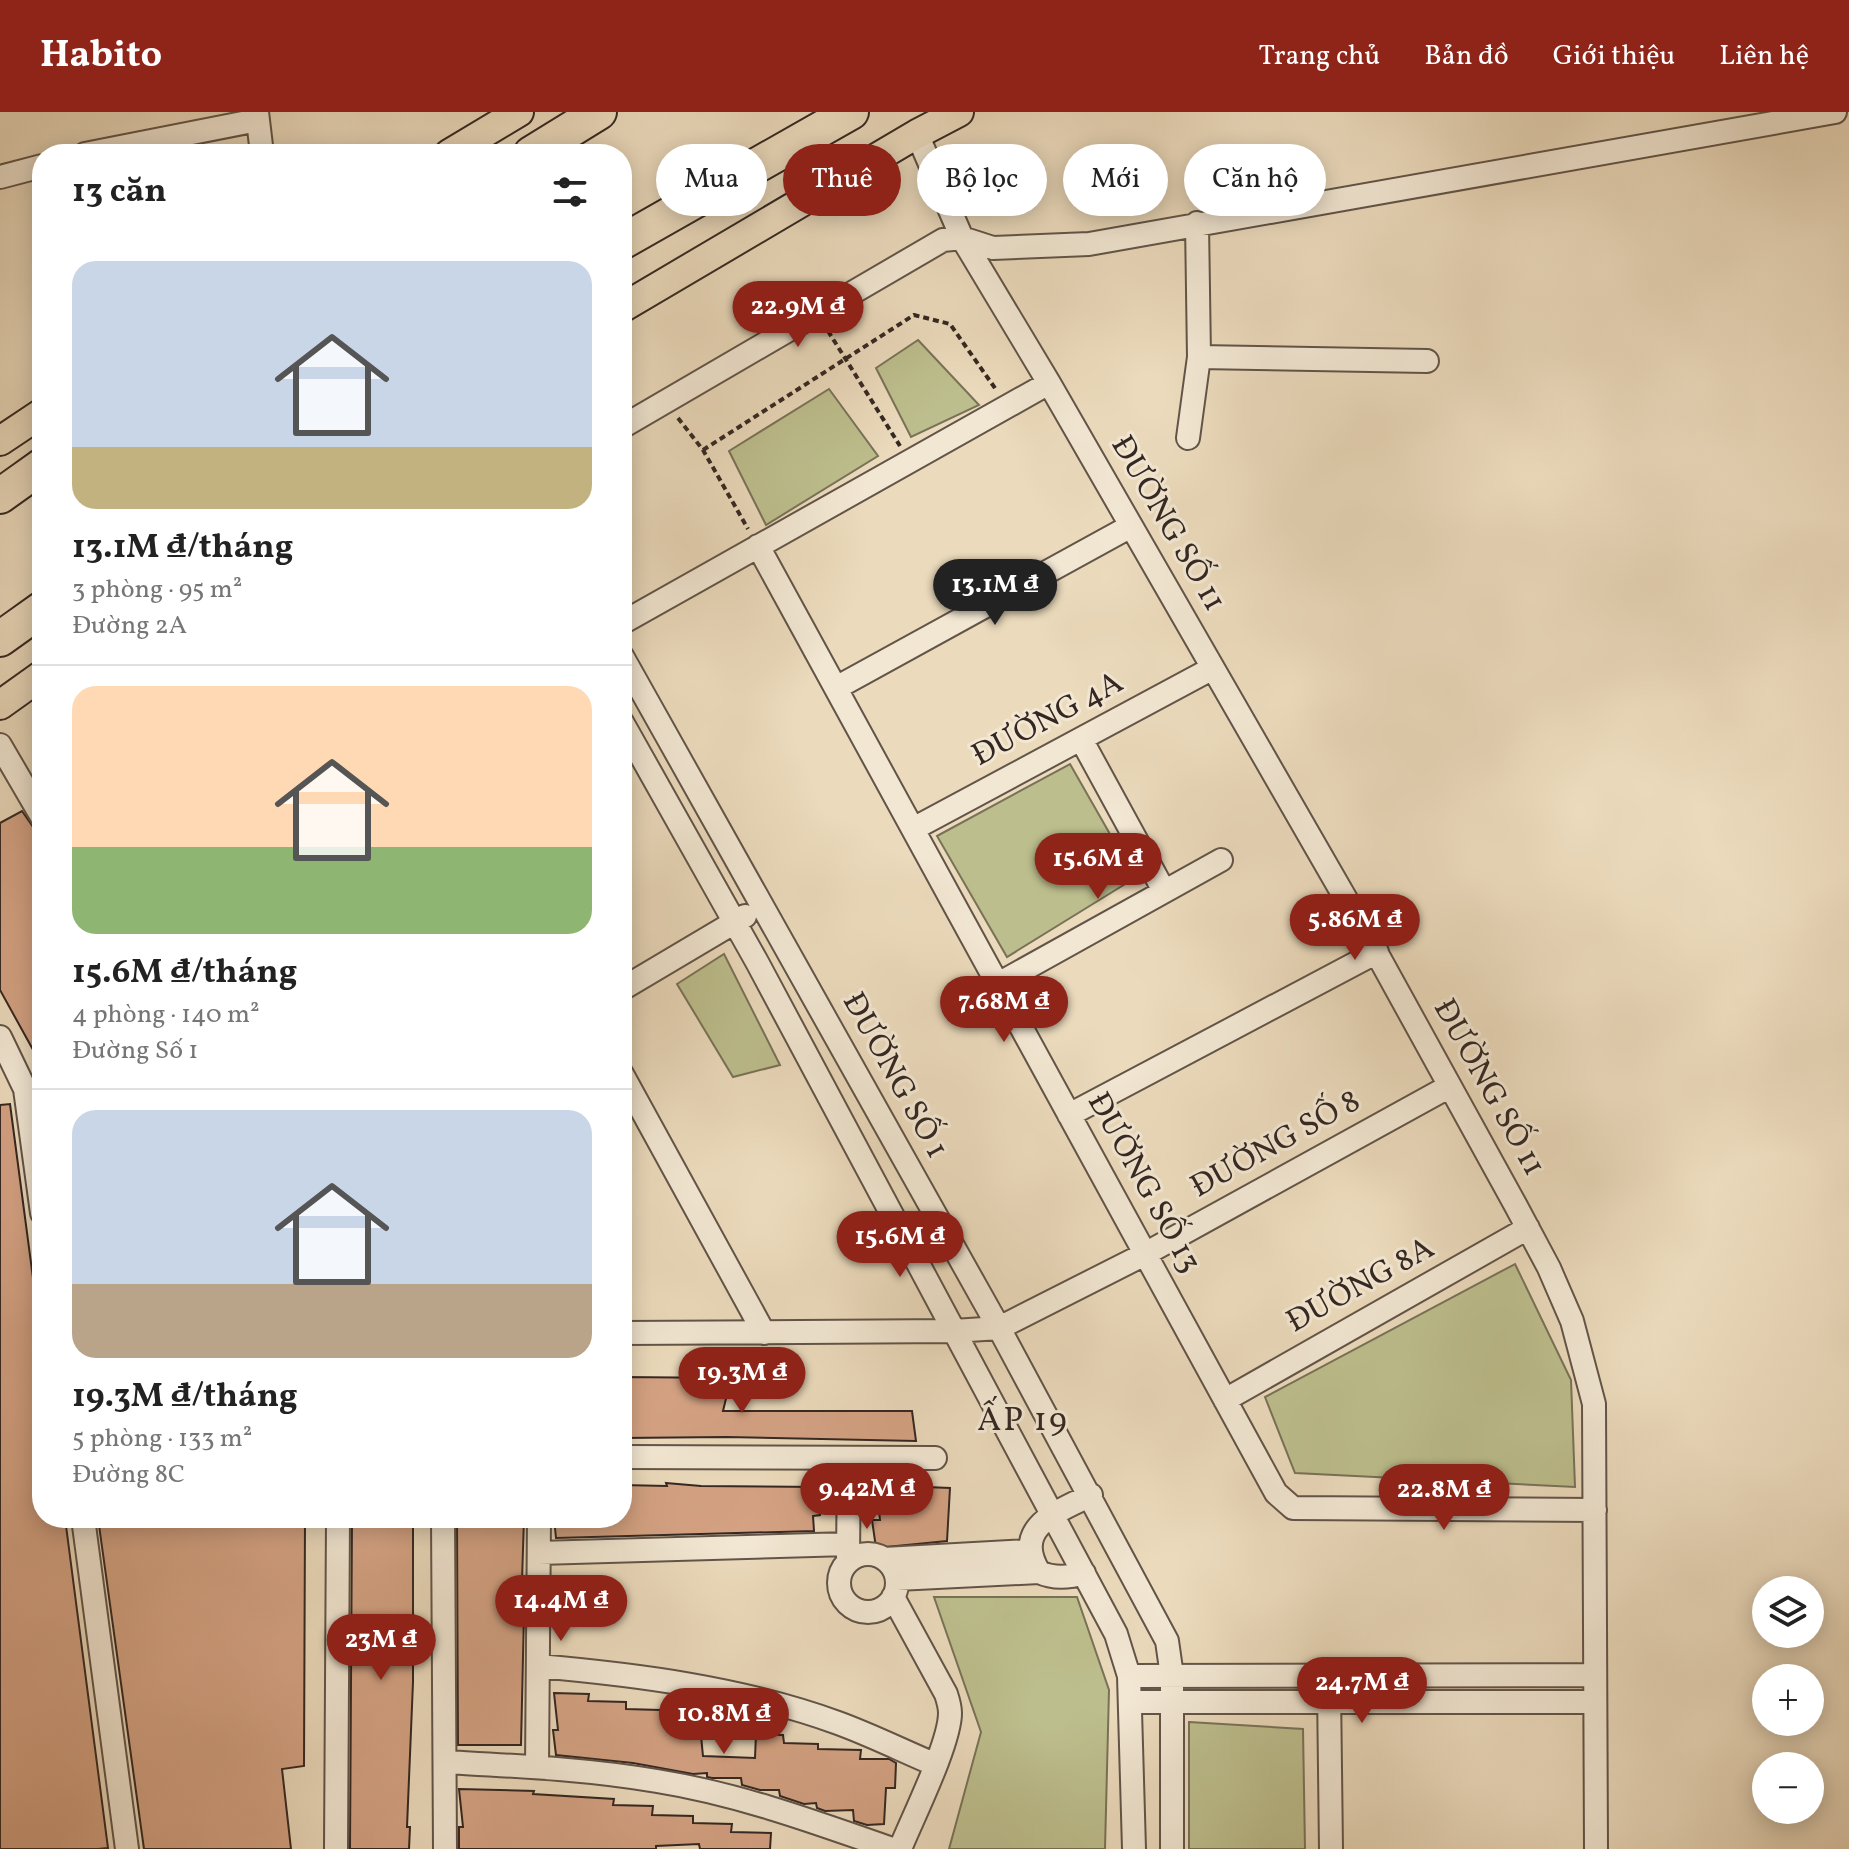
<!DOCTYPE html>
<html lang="vi">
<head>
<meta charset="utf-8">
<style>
  :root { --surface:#fff; --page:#f2f2f2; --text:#222; --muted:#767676; --line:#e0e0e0; --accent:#8f2418 }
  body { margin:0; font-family:Vollkorn,serif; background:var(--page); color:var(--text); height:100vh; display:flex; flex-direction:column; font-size:30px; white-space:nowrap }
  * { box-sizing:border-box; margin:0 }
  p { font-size:26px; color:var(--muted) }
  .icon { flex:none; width:44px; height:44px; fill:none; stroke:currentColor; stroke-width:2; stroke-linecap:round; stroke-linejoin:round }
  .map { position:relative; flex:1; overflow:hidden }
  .drawer { position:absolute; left:32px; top:32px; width:600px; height:1384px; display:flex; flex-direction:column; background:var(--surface); border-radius:32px; box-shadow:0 4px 20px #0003 }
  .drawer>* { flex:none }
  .guide { position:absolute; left:656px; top:32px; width:760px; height:72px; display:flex; gap:16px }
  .buttons { position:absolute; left:1752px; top:1464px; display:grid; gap:16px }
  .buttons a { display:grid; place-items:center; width:72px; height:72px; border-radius:50%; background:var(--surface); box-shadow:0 4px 20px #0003; font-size:40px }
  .price { position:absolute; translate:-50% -68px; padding:0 18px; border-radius:28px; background:var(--accent); color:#fff; font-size:26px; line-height:52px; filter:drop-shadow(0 2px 4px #0008) }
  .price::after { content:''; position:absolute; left:50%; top:48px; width:24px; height:18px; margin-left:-12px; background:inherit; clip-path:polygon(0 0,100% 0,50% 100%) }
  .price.selected { background:#222; color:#fff }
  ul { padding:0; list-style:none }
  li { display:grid; align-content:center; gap:16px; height:424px; padding:0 40px }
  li+li { border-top:2px solid var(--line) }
  li span { display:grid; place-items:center; height:248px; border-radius:24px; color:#555 }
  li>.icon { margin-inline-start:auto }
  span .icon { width:144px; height:144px; fill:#fffc; stroke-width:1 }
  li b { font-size:34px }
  h2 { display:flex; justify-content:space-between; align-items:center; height:96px; padding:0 40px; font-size:34px }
  .tag { padding:0 28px; border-radius:36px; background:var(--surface); box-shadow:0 4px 20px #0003; font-size:28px; line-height:72px }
  .tag.selected { background:var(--accent); color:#fff }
  header { display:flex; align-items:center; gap:48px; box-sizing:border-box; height:112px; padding:0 40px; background:var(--accent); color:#fff }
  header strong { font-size:38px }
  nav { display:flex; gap:44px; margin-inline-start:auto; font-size:28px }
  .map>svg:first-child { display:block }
  .green { fill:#bdbe8d; stroke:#787258; stroke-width:2 }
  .building { fill:#d4a283; stroke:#342722; stroke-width:2 }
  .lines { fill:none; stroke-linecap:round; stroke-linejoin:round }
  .minor-casing { stroke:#625448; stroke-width:26 }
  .major-casing { stroke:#342722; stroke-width:32 }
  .highway-casing { stroke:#342722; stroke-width:38 }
  .path { stroke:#342722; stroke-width:4; stroke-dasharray:6 4; stroke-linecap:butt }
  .minor { stroke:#f2e7d3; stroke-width:22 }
  .major { stroke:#ebdabc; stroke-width:28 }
  .highway { stroke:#ebdabc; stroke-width:34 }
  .labels { text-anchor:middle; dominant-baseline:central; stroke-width:6; stroke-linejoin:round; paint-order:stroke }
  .street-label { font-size:32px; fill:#342722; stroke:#f2e7d3 }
  .neighbourhood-label { font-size:34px; letter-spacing:2px; fill:#342722; stroke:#f2e7d3 }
</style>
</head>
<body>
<header>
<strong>Habito</strong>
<nav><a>Trang chủ</a><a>Bản đồ</a><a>Giới thiệu</a><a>Liên hệ</a></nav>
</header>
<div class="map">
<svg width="1849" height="1737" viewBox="0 0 1849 1737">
  <rect width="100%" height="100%" fill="#ebdabc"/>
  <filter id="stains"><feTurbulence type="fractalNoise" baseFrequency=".0025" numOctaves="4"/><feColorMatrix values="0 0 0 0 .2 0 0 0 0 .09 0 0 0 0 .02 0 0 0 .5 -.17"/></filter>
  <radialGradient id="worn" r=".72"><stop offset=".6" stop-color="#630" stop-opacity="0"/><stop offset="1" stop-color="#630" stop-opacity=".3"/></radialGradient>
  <!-- green -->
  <path class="green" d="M918 228 979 293 911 325 876 256Z
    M829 277 878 344 766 413 729 339Z
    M1070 652 1135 766 1007 845 937 724Z
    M724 842 780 953 733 965 677 872Z
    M1515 1152 1571 1268 1575 1375 1295 1361 1265 1285Z
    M934 1485H1077L1109 1578 1105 1737H949L981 1620Z
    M1189 1610 1303 1617 1305 1737H1189Z"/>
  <!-- building -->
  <path class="building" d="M22 699 42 728V954L0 878V711Z
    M10 992 42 1234V1406H65L108 1736 98 1737H0V993Z
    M622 1265 731 1266 723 1299H912L916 1329 726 1325 622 1326Z
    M666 1371 701 1374 822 1375 820 1403 813 1404 814 1419 556 1426 554 1406H622V1373L667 1374Z
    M876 1373 950 1376 947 1429 876 1436 872 1408H880Z
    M98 1406H305L304 1654 282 1657 291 1737H144Z
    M352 1406H413V1570L407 1715H410L409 1737H350Z
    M457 1406H524L521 1500H524L521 1633H458Z
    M554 1581 589 1582 588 1589 626 1590V1597L660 1598V1602L699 1603 703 1644 755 1646 756 1622 783 1623 784 1631 818 1632V1637L861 1638 860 1647H889L896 1651 895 1676H886L884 1712 867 1713 854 1709 853 1698 825 1699 817 1696 816 1691 804 1692 780 1684 779 1678H760L742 1673 741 1666H712L707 1665V1661L693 1662 633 1651 556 1643 553 1618H558Z
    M459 1677 534 1679 533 1682 614 1687 613 1693 653 1694 652 1703 693 1704V1711L732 1712 731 1720 771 1721 770 1737H700L699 1732 656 1734V1737H459V1715H463Z"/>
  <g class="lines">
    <!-- minor casing -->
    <g class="minor-casing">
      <path id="minor" d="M257 0 262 42
        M917 22 962 126 1049 271 1370 829 1516 1094 1549 1156 1572 1209 1594 1292 1596 1737
        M85 42 258 8
        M0 65 42 54
        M1197 111 1199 245 1427 249
        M622 315 943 128 962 126 993 136 1089 132 1835 0
        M1188 326 1199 245
        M758 434 1276 1381 1293 1396 1595 1398
        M622 511 1049 271
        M622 544 999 1216 1167 1529 1172 1564V1737
        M836 576 1131 414
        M622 610 757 850 1116 1522 1129 1564 1134 1737
        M1081 627 1164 779
        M0 633 42 705
        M913 717 1213 556
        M998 872 1221 748
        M622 877 745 804
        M0 925 25 977 42 1101
        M622 962 764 1221
        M1069 1003 1377 840
        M622 1221 954 1219 999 1216 1145 1142 1450 974
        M1225 1288 1528 1116
        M622 1345 935 1346
        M83 1406 127 1737
        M443 1406 445 1737
        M539 1441 848 1432
        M839 1471a29 29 0 1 1 58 0a29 29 0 1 1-58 0Z
        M848 1445 849 1346
        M884 1447 1029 1439
        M1084 1461C1068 1466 1054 1467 1039 1460 1012 1415 1057 1400 1091 1383
        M897 1467 1039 1460
        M893 1485 946 1582C948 1588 950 1594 950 1601 950 1631 913 1705 900 1737
        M538 1554C639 1563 742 1576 838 1611 871 1623 903 1639 934 1652
        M1129 1564 1595 1563
        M1329 1577 1331 1737
        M1130 1590H1595
        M445 1650C516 1654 587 1657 657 1669 738 1682 815 1710 892 1737
        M537 1655 539 1406
        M336 1737 338 1406"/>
    </g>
    <!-- major casing -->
    <g class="major-casing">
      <path id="major" d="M449 42 519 0
        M622 196 917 22 959 0
        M0 329 42 301
        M0 593 42 563"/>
    </g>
    <!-- highway casing -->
    <g class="highway-casing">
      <path id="highway" d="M531 42 599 0
        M622 130 851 0
        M0 384 42 354
        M0 527 42 497"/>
    </g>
    <!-- path -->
    <path class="path" d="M828 219 900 334
      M678 306 703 338 748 417
      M703 338 914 203 950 212 997 279"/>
    <!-- minor -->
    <use href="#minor" class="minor"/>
    <!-- major -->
    <use href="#major" class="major"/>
    <!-- highway -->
    <use href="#highway" class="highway"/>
  </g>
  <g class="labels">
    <!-- street labels -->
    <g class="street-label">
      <text transform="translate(1167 412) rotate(60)">ĐƯỜNG SỐ 11</text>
      <text transform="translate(1048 608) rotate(-28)">ĐƯỜNG 4A</text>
      <text transform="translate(894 964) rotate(61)">ĐƯỜNG SỐ 1</text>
      <text transform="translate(1488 976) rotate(61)">ĐƯỜNG SỐ 11</text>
      <text transform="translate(1276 1033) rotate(-29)">ĐƯỜNG SỐ 8</text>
      <text transform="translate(1143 1071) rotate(61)">ĐƯỜNG SỐ 13</text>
      <text transform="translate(1361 1174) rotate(-29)">ĐƯỜNG 8A</text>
    </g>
    <!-- neighbourhood labels -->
    <g class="neighbourhood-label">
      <text x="1023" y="1309">ẤP 19</text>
    </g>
  </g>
  <rect width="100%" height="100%" filter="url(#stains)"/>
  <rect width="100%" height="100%" fill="url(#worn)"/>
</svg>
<div class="buttons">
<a><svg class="icon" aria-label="layers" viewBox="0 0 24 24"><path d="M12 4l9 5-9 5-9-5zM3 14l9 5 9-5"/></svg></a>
<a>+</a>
<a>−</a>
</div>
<b class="price" style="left:798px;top:237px">22.9M ₫</b>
<b class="price selected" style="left:995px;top:515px">13.1M ₫</b>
<b class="price" style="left:1098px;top:789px">15.6M ₫</b>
<b class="price" style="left:1355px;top:850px">5.86M ₫</b>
<b class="price" style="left:1004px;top:932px">7.68M ₫</b>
<b class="price" style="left:900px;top:1167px">15.6M ₫</b>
<b class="price" style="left:742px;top:1303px">19.3M ₫</b>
<b class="price" style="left:867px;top:1419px">9.42M ₫</b>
<b class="price" style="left:1444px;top:1420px">22.8M ₫</b>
<b class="price" style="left:561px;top:1531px">14.4M ₫</b>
<b class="price" style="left:381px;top:1570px">23M ₫</b>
<b class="price" style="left:1362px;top:1613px">24.7M ₫</b>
<b class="price" style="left:724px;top:1644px">10.8M ₫</b>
<div class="guide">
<a class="tag">Mua</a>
<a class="tag selected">Thuê</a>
<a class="tag">Bộ lọc</a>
<a class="tag">Mới</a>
<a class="tag">Căn hộ</a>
</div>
<section class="drawer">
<h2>13 căn<svg class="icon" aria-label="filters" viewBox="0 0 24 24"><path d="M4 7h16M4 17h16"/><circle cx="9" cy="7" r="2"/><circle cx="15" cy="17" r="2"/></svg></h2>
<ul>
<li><span style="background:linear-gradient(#c9d6e8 75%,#c2b280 0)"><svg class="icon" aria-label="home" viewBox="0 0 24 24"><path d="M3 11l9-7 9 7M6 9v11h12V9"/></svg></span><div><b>13.1M ₫/tháng</b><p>3 phòng · 95 m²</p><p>Đường 2A</p></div></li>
<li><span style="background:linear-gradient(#ffd9b3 65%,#8fb573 0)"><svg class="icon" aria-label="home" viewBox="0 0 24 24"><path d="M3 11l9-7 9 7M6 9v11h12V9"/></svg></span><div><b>15.6M ₫/tháng</b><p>4 phòng · 140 m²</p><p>Đường Số 1</p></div></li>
<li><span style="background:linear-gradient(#c9d6e8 70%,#b9a48a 0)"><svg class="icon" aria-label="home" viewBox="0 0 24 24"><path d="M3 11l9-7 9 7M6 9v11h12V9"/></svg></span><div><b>19.3M ₫/tháng</b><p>5 phòng · 133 m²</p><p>Đường 8C</p></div></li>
</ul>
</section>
</div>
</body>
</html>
